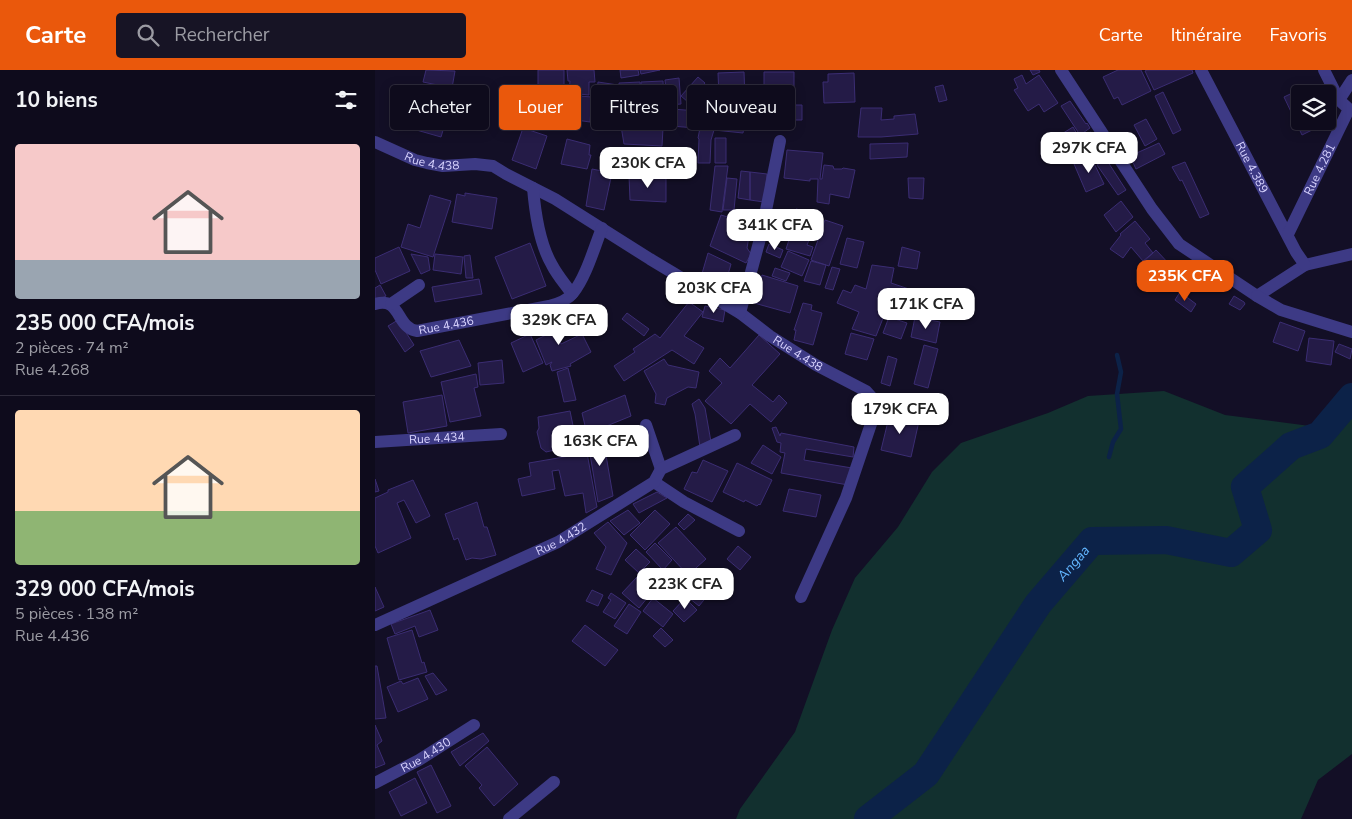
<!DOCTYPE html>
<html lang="fr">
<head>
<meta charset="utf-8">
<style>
  :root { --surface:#0e0b1c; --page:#171425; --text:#f1f3f6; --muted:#9b9ba3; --line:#2e2b3b; --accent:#ea580c }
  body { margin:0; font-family:"Nunito Sans",sans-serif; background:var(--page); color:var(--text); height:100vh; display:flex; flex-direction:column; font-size:19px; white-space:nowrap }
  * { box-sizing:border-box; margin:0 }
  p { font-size:16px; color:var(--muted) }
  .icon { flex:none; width:28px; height:28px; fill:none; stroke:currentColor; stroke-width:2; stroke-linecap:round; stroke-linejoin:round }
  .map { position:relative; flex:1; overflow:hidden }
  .panel { display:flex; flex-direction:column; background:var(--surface); width:375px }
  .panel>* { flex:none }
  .banner { position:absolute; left:15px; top:15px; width:475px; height:45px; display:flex; gap:10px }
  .controls { position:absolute; left:916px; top:15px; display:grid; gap:10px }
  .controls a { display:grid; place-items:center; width:45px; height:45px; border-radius:5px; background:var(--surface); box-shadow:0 2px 12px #0003,0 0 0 1px var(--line); font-size:25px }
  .price { position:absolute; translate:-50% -42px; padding:0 11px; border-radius:10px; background:#fff; color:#222; font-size:16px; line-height:32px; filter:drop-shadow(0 1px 2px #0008) }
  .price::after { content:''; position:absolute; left:50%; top:30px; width:15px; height:11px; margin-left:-8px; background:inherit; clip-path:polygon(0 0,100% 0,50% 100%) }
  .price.selected { background:var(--accent); color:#fff }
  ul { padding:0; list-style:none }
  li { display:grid; align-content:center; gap:10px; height:265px; padding:0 15px }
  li+li { border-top:1px solid var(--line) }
  li span { display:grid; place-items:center; height:155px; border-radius:5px; color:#555 }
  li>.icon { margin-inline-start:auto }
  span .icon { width:90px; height:90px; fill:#fffc; stroke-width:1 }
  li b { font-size:21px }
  h2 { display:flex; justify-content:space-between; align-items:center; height:60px; padding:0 15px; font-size:21px }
  .pill { padding:0 18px; border-radius:5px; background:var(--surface); box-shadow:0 2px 12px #0003,0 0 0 1px var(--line); font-size:18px; line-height:45px }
  .pill.selected { background:var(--accent); color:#fff }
  header { display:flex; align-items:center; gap:30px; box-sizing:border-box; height:70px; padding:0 25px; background:var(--accent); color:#fff }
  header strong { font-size:24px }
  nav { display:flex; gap:28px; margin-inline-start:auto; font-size:18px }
  .search { width:350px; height:45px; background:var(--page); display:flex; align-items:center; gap:12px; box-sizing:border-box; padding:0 18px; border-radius:5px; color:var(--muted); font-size:19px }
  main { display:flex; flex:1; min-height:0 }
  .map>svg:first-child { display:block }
  .green { fill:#12302f }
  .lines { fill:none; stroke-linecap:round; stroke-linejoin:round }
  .stream { stroke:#0c2248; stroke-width:4.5 }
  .river { stroke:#0c2248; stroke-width:28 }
  .building { fill:#241b47; stroke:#3b2d73 }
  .minor { stroke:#3d3a85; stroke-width:12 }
  .labels { text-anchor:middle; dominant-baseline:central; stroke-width:4.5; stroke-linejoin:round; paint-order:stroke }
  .street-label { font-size:12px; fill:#d9d4ff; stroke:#130f26 }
  .water-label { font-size:14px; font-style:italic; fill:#62b6ff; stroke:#130f26 }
</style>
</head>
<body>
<header>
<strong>Carte</strong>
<div class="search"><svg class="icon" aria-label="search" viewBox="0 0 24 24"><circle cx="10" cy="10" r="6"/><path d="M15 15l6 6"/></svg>Rechercher</div>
<nav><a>Carte</a><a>Itinéraire</a><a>Favoris</a></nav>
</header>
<main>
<section class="panel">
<h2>10 biens<svg class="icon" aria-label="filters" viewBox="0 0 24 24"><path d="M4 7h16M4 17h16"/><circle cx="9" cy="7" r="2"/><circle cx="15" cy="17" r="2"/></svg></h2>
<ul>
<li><span style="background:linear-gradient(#f6c9c9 75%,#9aa5b1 0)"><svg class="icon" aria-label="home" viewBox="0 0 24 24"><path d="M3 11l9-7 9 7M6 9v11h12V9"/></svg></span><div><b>235 000 CFA/mois</b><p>2 pièces · 74 m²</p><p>Rue 4.268</p></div></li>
<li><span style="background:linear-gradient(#ffd9b3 65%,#8fb573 0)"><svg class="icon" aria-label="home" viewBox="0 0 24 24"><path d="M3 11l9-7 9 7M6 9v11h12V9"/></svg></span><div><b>329 000 CFA/mois</b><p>5 pièces · 138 m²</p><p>Rue 4.436</p></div></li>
</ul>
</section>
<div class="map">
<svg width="977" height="749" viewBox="0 0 977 749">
  <rect width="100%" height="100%" fill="#130f26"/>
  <!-- green -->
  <path class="green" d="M789 321 850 345 935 356 977 343V684L943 710 926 749H361L365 739 420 662 457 560 480 508 523 457 557 402 586 373 673 343 713 326Z"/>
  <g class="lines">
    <!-- stream -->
    <path class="stream" d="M734 387 738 372 746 359 742 324 746 302 742 285"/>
    <!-- river -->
    <path class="river" id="s1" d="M493 749 551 704 663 534 717 471 791 470 856 483 883 460 870 417 916 376 945 365 977 327"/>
  </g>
  <!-- building -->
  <path class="building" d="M51 0 80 1 77 18 48 12Z
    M163 0H189V23L163 17Z
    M192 0H219L220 12H214V25L194 23 195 11H193Z
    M245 0H263L264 5 246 8Z
    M265 0H285L266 4Z
    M655 0H664L665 2 658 5Z
    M743 0H766L776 21 747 35 743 27 739 29 728 7Z
    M772 0H817L818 3 779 20 770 1Z
    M369 2 370 28 360 29V26H344L343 3Z
    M389 2H419V26H383L384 18 389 19Z
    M479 3 480 32 449 33 448 12H453V4Z
    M647 5 651 14 664 5 683 33 669 42 664 34 653 41 639 20 643 18 639 9Z
    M323 7 330 13 313 32 306 26Z
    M304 8 306 34 293 35 290 10Z
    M288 11 289 34 267 36 266 12Z
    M223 12 243 15 240 34 221 32Z
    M265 12 266 33 245 34 244 13Z
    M568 15 572 30 564 32 560 17Z
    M29 16 77 30 66 67 17 53Z
    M932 16 935 24H925V51H948L949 54 927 65 909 27Z
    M788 22 806 60 798 64 780 26Z
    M190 25 217 27 215 52 187 48Z
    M408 29H420V35H427V50H408V38H402V31H408Z
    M695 31 711 54 712 53 715 58 705 65 686 36Z
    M248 36 293 39 292 57 247 55Z
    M240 37 241 55 224 56 223 38Z
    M486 38H507L506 50 519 49V46L540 44 543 64 506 67H483Z
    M297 39 323 41 321 58 296 56Z
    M332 41 371 43 368 63 339 60 336 70 335 93H323L324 69 323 68 325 58 330 59Z
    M771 49 782 69 770 76 759 55Z
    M246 56 288 58 287 76 249 74Z
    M698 57 703 66 689 73 685 65Z
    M148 58 172 66 161 99 137 90Z
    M716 62 730 87 721 91 707 67Z
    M340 68H351V93H340Z
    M192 69 215 75 214 85H216L212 99 186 94Z
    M533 73 532 87 495 89V74Z
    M784 73 790 84 761 99 755 86Z
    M412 80 448 83 445 109H447L449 95 458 96 459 99H467L468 98 480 100 474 128 455 124 454 134 442 132 443 109H435V111L409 108Z
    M255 86 287 88 286 104 254 102Z
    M716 87 729 114 711 122 699 94Z
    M731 89 751 120 743 125 722 95Z
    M810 92 834 144 825 148 807 110 805 111 797 97Z
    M340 96H353L347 142 335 140Z
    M217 99 237 103 229 140 211 136Z
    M366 101 375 102V130L363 128Z
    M375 102 392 104 389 132 375 130Z
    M254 106 291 108V132L255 130Z
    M352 108 362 109 359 140H348Z
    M533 108H549L548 129 534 128Z
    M90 123 122 128 117 159 77 152 82 124 90 126Z
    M55 125 76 131 58 187 26 177 33 154 45 158Z
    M746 131 758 147 741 162 729 145Z
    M421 139 439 143 435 165 416 161Z
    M346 145 376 154 372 178 376 184 371 193 335 176Z
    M450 150 468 156 454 196 436 190Z
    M760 151 775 169 770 173 778 183 768 191 756 177 748 188 735 179 746 165 745 164Z
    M416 164 434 170 432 175 438 177 435 186 411 179Z
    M472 168 489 172 482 198 465 194Z
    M155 173 171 216 137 229 120 187Z
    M394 174 408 180 405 188 391 182Z
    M24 177 35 201 6 214 0 200V188Z
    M527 177 545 182 542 199 523 196Z
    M781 180 796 196 780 211 765 195Z
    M413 181 434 190 427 206 406 197Z
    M333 183 356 194 349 219 326 207Z
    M36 184 53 187 55 200 46 204Z
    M60 184 88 187 86 204 58 200Z
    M95 185 98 208H91L89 186Z
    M436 191 451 195 445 215 429 211Z
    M497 195 519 198 516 213 537 220 535 228 540 229 534 248 519 243V240L512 238 501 266 477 259 484 242 462 233 468 220 476 223 480 215 491 219Z
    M457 197 465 199 458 220 450 218Z
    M400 198 415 203 411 211 397 206Z
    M387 205 423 216 415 243 379 233Z
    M104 209 107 224 60 232 57 217Z
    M833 209 837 212 833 217 829 214Z
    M5 215 11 226 0 231V218Z
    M805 222 821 234 816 242 800 230Z
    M859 226 869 232 870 234 865 240 854 234Z
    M314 232 328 242 309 266 329 278 319 294 297 280 249 311 239 296 260 282 258 279 280 264 285 268Z
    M428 233 437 235 436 240 447 243 438 275 419 270 421 260H419Z
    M330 236 350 240 348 252 327 247Z
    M252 243 274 259 269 266 247 249Z
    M174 245 186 274 207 264 216 282 195 294 196 296 177 301 175 295 177 292 171 295 161 270 173 264V262L168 264 164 261 160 263 157 252Z
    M514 247 532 253 526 269 508 263Z
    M540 247 565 252 561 273 536 267Z
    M23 250 39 275 30 282 13 256Z
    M905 252 930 261 923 281 898 272Z
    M476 263 499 269 492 290 470 284Z
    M155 264 168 293 148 302 136 273Z
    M384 265 405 284 377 315 398 332 404 325 412 333 396 352 375 334 356 354 330 331 347 313 334 301 345 288 355 298Z
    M934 268 959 271 956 295 931 291Z
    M84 270 96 296 56 307 45 281Z
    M964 274 977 279 975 289 960 282Z
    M549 275 563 279 553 318 539 314Z
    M513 286 522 289 515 316 506 313Z
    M289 289 293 295 324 302 321 318 313 317 292 328 290 335 280 333 281 324 269 301Z
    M127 290 129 313 105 315 103 293Z
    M193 298 201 330 189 332 182 302Z
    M101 304 103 317 99 318 106 346 75 352 66 312Z
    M67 325 72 356 33 363 28 332Z
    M250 325 256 346 212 364 207 343Z
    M324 329 330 338 336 372 325 377 320 344 317 334Z
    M195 341 202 375 171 382 166 378 162 362 164 358 163 347Z
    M515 343 544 351 536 387 506 380Z
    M401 357 405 366 406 363 479 377 478 387 431 379 429 390 477 398 473 415 406 403 410 383 405 382 406 373 402 372 397 358Z
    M227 362 238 426 223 432 212 366Z
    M388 375 406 387 397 404 376 393Z
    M212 383 222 437 211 443 208 423 190 426 184 400 177 401 180 419 147 426 143 409 156 406 154 393Z
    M328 390 353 401 337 432 309 419 317 402 322 403Z
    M362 393 397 410 385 435 384 434 382 436 370 430 369 432 348 422Z
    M0 409 4 421 0 422Z
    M38 410 55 446 41 453 29 430 22 433 36 468 3 483 0 476V428L13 422V420Z
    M414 419 446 425 441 447 408 441Z
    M282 422 292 428 264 443 258 434Z
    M102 432 109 457H112L121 485 106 489 97 488 91 490 83 468 79 470 70 444Z
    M253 440 265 453 249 465 235 451Z
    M280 440 295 454 270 480 255 465Z
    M313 444 320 450 309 460 303 454Z
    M233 452 252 473 236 505 221 499 231 477 219 463Z
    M301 457 331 489 313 505 283 473Z
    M280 473 297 490 288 500 271 482Z
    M363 476 376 487 365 500 352 489Z
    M261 479 275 492 264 503 250 490Z
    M262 507 278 521 264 538 247 523Z
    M322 508 337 520 324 536 309 524Z
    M0 517 9 537 0 541Z
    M217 520 228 525 223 536 211 531Z
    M236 523 251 533 240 549 228 542 236 530 233 528Z
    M278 528 298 544 288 557 268 541Z
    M310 528 322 540 309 552 298 541Z
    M254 534 266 542 252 564 239 556Z
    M55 540 63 560 44 567 40 556 20 564 16 554Z
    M210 555 243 580 230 596 197 571Z
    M286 558 298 570 290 577 278 566Z
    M37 560 47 593 49 592 52 602 24 610 12 568Z
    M0 596H2L11 648 0 649Z
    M58 603 72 620 61 625 50 606Z
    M43 608 53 629 23 642 12 617 26 611 28 614Z
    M0 655 7 671 2 675 10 694 0 698Z
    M108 663 114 671 85 696 76 682Z
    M112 677 143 714 119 736 104 718 107 715 90 696Z
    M56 695 76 736 62 743 42 702Z
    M40 708 52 733 26 746 14 722Z"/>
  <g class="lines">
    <!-- minor -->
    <g class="minor">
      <path d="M686 0 777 139 804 174 882 226 930 195 977 184"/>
      <path id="s2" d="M826 0 921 182 930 195"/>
      <path d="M949 0 964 30"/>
      <path id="s3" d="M0 72 40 90 52 93 68 96 100 94 118 96 131 104 180 129 275 189 365 243 395 266 441 295 491 321 500 331V342L471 428 426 527"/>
      <path d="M158 118C160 142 164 173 177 195 182 205 190 214 197 224"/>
      <path id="s4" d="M913 164 974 39 964 30 977 10"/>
      <path d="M882 226 906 240 977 262"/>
      <path id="s5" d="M0 234C26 226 21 258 42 261L174 236C182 234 192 231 198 223 211 207 219 178 227 158"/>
      <path d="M16 234 44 215"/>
      <path d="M365 243 386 165 405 71"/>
      <path d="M271 355 286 399"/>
      <path id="s6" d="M0 372 126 364"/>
      <path d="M279 412 309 432 364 461"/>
      <path id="s7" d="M0 555 183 472 279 412 286 399 360 365"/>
      <path id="s8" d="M0 713 44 690 99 655"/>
      <path d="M134 749 179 712"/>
    </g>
  </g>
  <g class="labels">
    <!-- street labels -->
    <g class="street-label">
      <text stroke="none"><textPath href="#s3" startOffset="61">Rue 4.438</textPath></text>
      <text stroke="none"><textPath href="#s2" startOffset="110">Rue 4.389</textPath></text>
      <text stroke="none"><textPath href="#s4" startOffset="72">Rue 4.281</textPath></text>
      <text stroke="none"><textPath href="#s5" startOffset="84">Rue 4.436</textPath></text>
      <text stroke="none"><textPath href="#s3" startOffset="481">Rue 4.438</textPath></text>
      <text stroke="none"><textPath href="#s6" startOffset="62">Rue 4.434</textPath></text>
      <text stroke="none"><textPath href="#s7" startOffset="205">Rue 4.432</textPath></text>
      <text stroke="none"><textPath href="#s8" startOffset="58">Rue 4.430</textPath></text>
    </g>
    <!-- water labels -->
    <g class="water-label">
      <text stroke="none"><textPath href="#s1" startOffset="331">Angaa</textPath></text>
    </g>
  </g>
</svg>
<div class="controls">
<a><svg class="icon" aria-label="layers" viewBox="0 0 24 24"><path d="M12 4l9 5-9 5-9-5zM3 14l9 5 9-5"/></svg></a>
</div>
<b class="price" style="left:714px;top:104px">297K CFA</b>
<b class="price" style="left:273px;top:119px">230K CFA</b>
<b class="price" style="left:400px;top:181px">341K CFA</b>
<b class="price selected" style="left:810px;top:232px">235K CFA</b>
<b class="price" style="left:339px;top:244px">203K CFA</b>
<b class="price" style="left:551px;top:260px">171K CFA</b>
<b class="price" style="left:184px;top:276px">329K CFA</b>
<b class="price" style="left:525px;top:365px">179K CFA</b>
<b class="price" style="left:225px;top:397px">163K CFA</b>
<b class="price" style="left:310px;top:540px">223K CFA</b>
<div class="banner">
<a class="pill">Acheter</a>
<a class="pill selected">Louer</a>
<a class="pill">Filtres</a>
<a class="pill">Nouveau</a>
</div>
</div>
</main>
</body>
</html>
